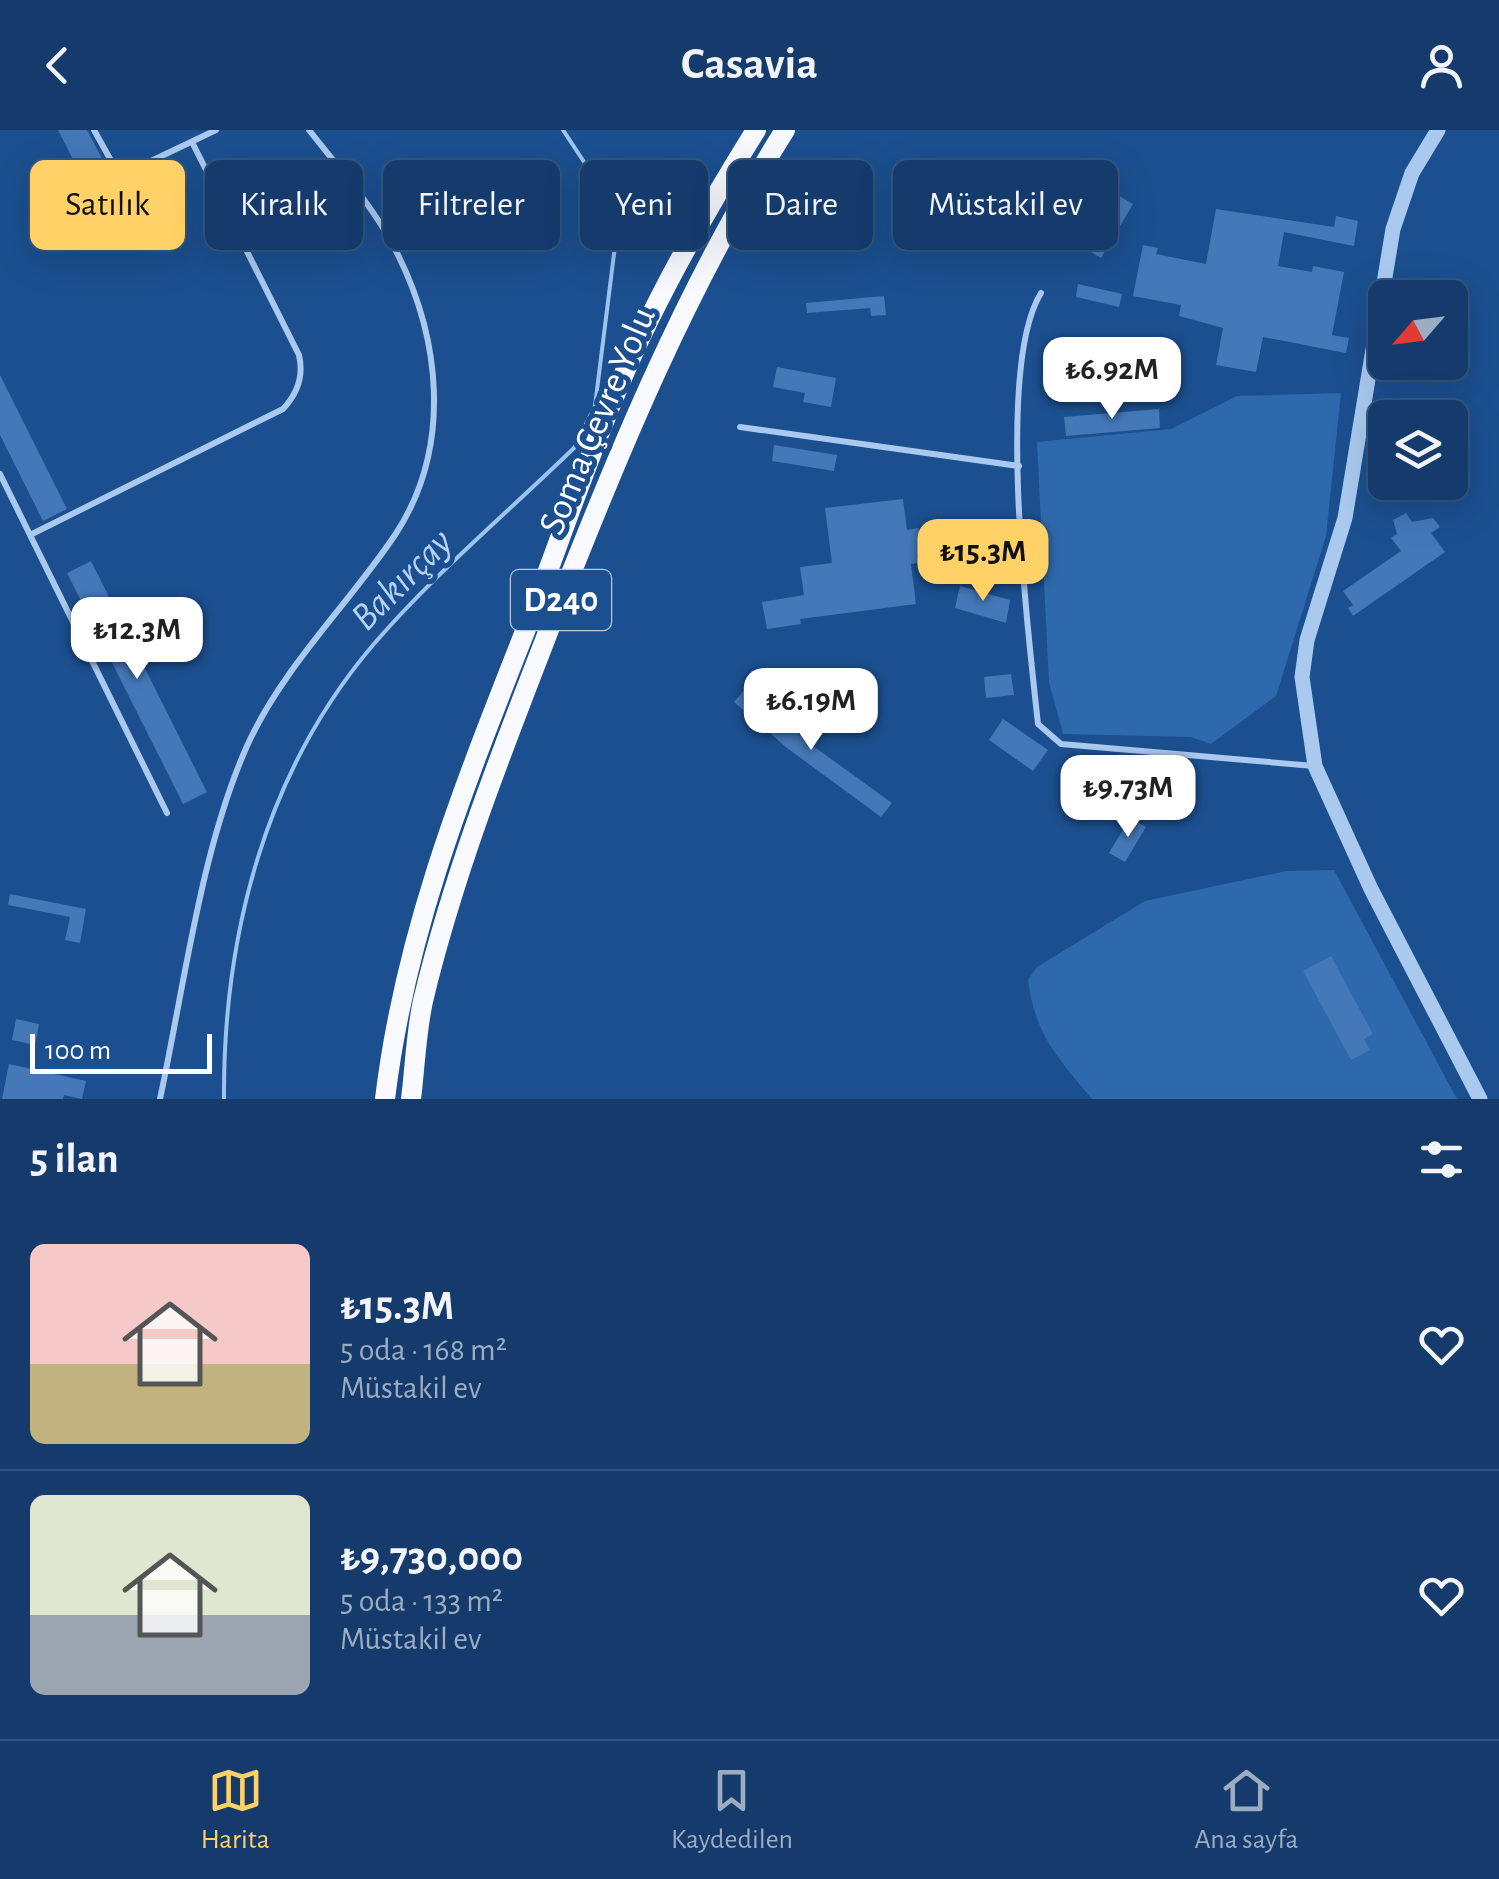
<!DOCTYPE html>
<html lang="tr">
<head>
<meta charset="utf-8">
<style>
  :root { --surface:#143b6b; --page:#1d4271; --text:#f1f3f6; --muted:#9dadc1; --line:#33557e; --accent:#ffd166 }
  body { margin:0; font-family:"Alegreya Sans",sans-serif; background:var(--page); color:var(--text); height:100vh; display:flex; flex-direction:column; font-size:38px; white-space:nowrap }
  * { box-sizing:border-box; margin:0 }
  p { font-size:32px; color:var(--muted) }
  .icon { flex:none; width:55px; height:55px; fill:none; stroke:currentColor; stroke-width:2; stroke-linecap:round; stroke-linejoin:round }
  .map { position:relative; height:969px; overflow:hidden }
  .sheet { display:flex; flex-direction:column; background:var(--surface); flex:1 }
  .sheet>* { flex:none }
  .top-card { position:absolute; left:30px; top:30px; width:1440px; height:90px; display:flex; gap:20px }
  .needle { width:65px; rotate:242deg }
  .buttons { position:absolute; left:1368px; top:150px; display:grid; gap:20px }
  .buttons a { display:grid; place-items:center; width:100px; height:100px; border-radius:15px; background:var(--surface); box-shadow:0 10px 40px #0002,0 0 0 2px var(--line); font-size:50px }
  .scale { position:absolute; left:30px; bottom:25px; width:182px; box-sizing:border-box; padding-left:10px; border:5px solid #fff; border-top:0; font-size:28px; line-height:35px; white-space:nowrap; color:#fff; -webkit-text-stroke:8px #1b4f8f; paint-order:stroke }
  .price { position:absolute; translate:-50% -85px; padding:0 22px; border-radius:20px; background:#fff; color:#222; font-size:32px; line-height:65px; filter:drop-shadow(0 2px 5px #0008) }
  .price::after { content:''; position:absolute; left:50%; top:60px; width:30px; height:22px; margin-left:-15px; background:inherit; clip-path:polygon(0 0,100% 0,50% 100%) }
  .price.selected { background:var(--accent); color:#111 }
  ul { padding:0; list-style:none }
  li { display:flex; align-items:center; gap:30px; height:250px; padding:0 30px }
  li+li { border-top:2px solid var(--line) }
  li span { display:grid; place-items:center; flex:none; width:280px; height:200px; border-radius:15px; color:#555 }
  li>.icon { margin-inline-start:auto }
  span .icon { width:120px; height:120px; fill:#fffc; stroke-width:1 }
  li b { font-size:42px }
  h2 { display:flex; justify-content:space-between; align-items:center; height:120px; padding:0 30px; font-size:42px }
  .tag { padding:0 35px; border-radius:15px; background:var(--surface); box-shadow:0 10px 40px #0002,0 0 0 2px var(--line); font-size:35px; line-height:90px }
  .tag.selected { background:var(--accent); color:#111 }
  header { display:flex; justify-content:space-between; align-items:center; height:130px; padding:0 30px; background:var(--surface); font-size:45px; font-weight:700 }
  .dock { display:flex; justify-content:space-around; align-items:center; height:140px; border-top:2px solid var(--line); background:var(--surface); font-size:28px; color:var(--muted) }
  .dock a { display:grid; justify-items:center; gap:5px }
  .dock .selected { color:var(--accent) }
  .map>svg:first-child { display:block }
  .green { fill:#2e69ad }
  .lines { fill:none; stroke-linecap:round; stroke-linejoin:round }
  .stream { stroke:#9cc4f0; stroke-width:4 }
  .building { fill:#4478b7 }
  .service { stroke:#a9c9ee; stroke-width:6 }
  .tertiary { stroke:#a9c9ee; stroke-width:15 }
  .trunk { stroke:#f8faff; stroke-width:20 }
  .labels { text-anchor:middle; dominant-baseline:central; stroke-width:10; stroke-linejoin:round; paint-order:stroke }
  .shield { fill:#1b4f8f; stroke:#bbcadd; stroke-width:2.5 }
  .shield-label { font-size:35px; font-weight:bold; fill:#fff }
  .street-label { font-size:38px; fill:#fff; stroke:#1b4f8f }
  .water-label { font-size:40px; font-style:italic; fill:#b5d3f5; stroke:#1b4f8f }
</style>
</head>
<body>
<header><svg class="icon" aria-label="back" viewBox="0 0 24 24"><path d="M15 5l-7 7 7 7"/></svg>Casavia<svg class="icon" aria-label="person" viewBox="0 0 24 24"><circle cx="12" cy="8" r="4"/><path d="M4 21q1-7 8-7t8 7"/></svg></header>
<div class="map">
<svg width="1499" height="969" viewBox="0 0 1499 969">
  <rect width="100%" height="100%" fill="#1b4f8f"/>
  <!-- green -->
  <path class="green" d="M1341 263 1326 406 1276 566 1211 614 1191 607 1063 604 1049 552 1037 312 1171 299 1237 266Z
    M1334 740 1457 969H1092C1058 928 1035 905 1028 850L1037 837 1145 771 1286 741Z"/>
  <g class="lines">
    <!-- stream -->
    <path class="stream" d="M224 969C223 806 265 642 373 515 433 445 507 383 574 318L595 276 617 100 607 67 563 0"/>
  </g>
  <!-- building -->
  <path class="building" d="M58 0H87L116 55 92 67Z
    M1102 56 1133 74 1101 128 1071 110Z
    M1216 79 1334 97 1336 86 1358 91 1354 116 1284 102 1278 136 1312 142 1313 136 1344 142 1332 205 1349 208 1346 223 1263 207 1256 242 1216 235 1223 198 1179 186 1181 175 1133 166 1143 115 1158 118 1156 124 1206 134Z
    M1078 154 1122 164 1119 177 1076 167Z
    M884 166 886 185 871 186 870 178 807 183 806 173Z
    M777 237 836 248 831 277 803 272 805 263 773 257Z
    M0 245 67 379 43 391 0 305Z
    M1159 279 1160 298 1066 306 1064 287Z
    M774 315 837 325 834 341 772 331Z
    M903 369 907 400 919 398 923 424H917L918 433 911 434 916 474 800 489 801 494 767 499 762 472 804 465 800 437 832 433 825 378Z
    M1406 383 1412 392 1433 388 1440 397 1431 403 1445 422 1353 486 1348 478 1353 475 1343 461 1401 421 1391 408 1397 404 1393 390Z
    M91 431 207 662 183 674 67 443Z
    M960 456 1010 470 1006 493 955 478Z
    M1011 544 1014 565 986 568 984 547Z
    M746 558 809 613 892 673 881 687 787 618 734 572Z
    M1003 589 1048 620 1033 641 989 610Z
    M1130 688 1146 697 1125 732 1109 723Z
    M10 764 86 779 80 813 65 810 70 787 8 775Z
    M1331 826 1373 904 1364 909 1370 920 1351 930 1303 841Z
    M16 889 39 894 35 915 12 910Z
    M9 934 86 951 82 969 64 965 63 969H2Z"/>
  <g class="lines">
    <!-- service -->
    <path class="service" d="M94 0 114 36 128 42 216 0
      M1041 163C995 237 1028 501 1038 594L1061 614 1314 636
      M740 297 1019 336
      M0 344 167 683
      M30 405 283 279C298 263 304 246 299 225L192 12
      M160 969C184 857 201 719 247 616 282 538 348 475 395 405 453 317 441 207 394 117 372 75 338 37 309 0"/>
    <!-- tertiary -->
    <path class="tertiary" d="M1438 0 1412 43 1393 99 1345 388 1307 510 1302 547 1315 636 1371 759 1480 969"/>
    <!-- trunk -->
    <path class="trunk" d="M385 969C406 795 468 647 531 486 561 408 587 329 620 253 657 165 706 80 756 0
      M411 969C415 937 416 903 423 871 454 741 504 616 552 492 619 320 687 156 785 0"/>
  </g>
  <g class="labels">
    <!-- shield labels -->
    <rect class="shield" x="511" y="440" width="100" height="60" rx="8"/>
    <g class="shield-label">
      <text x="561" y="470">D240</text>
    </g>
    <!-- street labels -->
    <g class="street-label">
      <text transform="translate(598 291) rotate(-67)">Soma Çevre Yolu</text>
    </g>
    <!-- water labels -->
    <g class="water-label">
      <text transform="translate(402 450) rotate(-45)">Bakırçay</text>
    </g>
  </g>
</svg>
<div class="buttons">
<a><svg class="needle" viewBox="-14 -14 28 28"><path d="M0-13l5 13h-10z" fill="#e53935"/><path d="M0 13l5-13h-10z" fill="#9dadc1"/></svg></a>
<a><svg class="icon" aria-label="layers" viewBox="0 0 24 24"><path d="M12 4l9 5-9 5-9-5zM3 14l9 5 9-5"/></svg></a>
</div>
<div class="scale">100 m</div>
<b class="price" style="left:1112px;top:292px">₺6.92M</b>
<b class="price selected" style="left:983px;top:474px">₺15.3M</b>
<b class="price" style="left:137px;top:552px">₺12.3M</b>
<b class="price" style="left:811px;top:623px">₺6.19M</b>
<b class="price" style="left:1128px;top:710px">₺9.73M</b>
<div class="top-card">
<a class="tag selected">Satılık</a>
<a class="tag">Kiralık</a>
<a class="tag">Filtreler</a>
<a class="tag">Yeni</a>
<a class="tag">Daire</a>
<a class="tag">Müstakil ev</a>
</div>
</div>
<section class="sheet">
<h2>5 ilan<svg class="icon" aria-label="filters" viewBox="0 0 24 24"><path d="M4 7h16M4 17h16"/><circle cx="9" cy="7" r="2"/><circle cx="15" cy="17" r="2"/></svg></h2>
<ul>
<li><span style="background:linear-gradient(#f6c9c9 60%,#c2b280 0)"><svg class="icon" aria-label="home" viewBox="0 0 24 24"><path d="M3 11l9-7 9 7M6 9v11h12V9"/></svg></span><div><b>₺15.3M</b><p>5 oda · 168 m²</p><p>Müstakil ev</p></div><svg class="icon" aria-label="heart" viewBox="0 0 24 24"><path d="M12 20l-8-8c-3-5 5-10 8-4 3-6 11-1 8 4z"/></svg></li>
<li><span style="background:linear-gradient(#dfe7d0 60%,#9aa5b1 0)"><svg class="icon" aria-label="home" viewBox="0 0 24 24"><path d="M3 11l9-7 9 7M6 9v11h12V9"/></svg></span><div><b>₺9,730,000</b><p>5 oda · 133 m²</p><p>Müstakil ev</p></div><svg class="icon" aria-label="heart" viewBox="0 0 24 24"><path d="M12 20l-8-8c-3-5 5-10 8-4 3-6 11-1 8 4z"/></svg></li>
</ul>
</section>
<nav class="dock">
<a class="selected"><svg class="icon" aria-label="map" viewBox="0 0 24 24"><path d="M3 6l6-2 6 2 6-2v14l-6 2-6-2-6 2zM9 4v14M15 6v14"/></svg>Harita</a>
<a><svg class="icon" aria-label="saved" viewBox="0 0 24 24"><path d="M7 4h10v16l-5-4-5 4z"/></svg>Kaydedilen</a>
<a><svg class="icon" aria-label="home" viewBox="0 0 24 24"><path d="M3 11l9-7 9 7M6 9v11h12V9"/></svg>Ana sayfa</a>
</nav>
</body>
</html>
